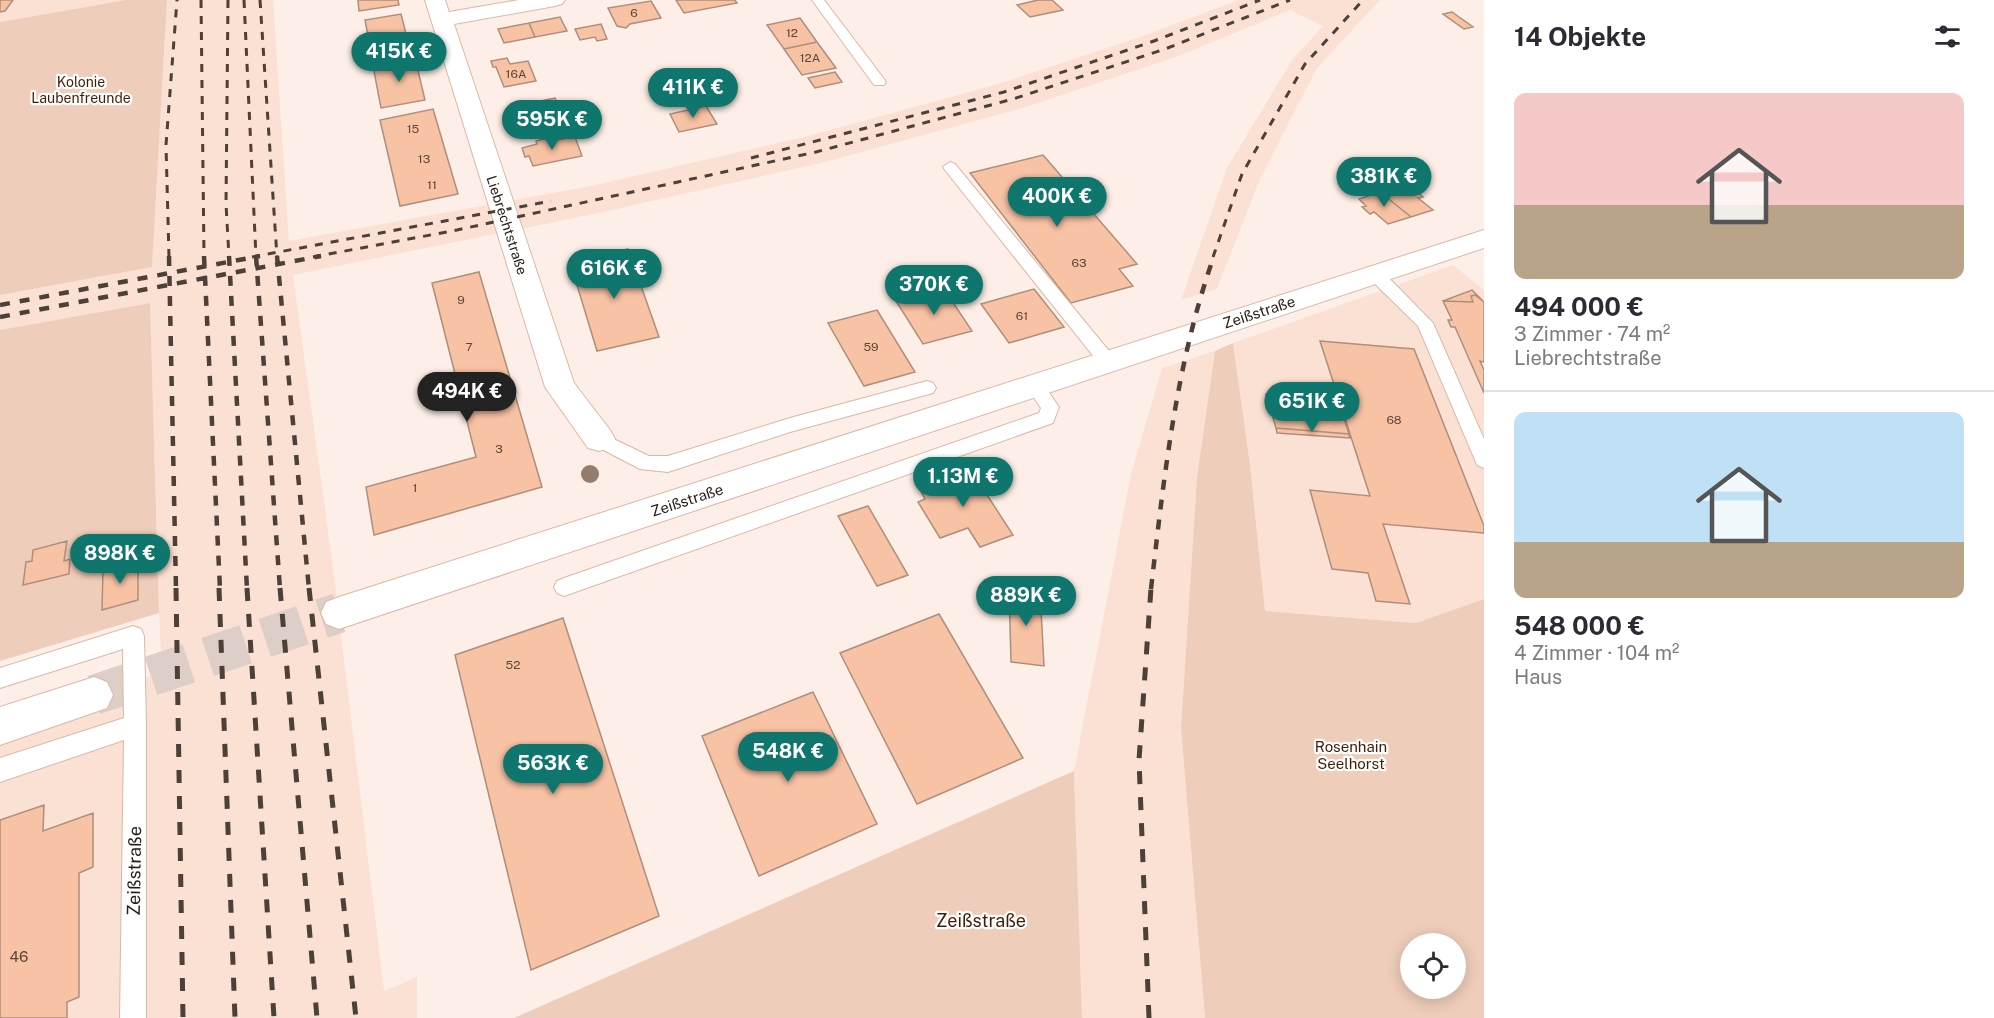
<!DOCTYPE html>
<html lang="de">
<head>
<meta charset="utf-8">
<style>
  :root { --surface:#fff; --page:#f7f7f7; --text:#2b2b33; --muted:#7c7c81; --line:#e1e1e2; --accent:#0f766e }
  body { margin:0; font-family:"Public Sans",sans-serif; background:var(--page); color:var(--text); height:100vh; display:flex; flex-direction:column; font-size:22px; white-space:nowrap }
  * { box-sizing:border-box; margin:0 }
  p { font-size:20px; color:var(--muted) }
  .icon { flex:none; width:33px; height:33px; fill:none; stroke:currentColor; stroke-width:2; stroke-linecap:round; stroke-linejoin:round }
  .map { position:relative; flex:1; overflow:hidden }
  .sheet { display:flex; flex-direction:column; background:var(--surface); width:510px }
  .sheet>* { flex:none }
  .fabs { position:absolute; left:1400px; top:933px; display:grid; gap:12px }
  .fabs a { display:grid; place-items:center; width:66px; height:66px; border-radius:50%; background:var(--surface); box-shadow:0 3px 15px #0003; font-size:30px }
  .price { position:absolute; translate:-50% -51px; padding:0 14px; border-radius:21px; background:var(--accent); color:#fff; font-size:20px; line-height:39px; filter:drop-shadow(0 2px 3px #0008) }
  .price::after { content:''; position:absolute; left:50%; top:36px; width:18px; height:14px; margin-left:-9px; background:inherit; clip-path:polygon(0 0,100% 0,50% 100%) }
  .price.active { background:#222; color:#fff }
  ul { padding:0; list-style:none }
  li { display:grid; align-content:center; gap:12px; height:318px; padding:0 30px }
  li+li { border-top:2px solid var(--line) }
  li span { display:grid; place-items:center; height:186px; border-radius:12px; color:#555 }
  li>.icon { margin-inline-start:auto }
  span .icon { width:108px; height:108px; fill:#fffc; stroke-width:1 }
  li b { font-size:26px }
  h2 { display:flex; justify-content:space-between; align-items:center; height:72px; padding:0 30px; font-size:26px }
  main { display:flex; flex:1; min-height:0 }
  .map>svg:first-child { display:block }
  .built { fill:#fbe1d3 }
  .green { fill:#eecdba; fill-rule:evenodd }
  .building { fill:#f8c2a4; stroke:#ae8e7c; stroke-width:1.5 }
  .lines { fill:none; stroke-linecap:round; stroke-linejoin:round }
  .secondary-tunnel { stroke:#ddcfc7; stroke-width:40; stroke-dasharray:40 20; stroke-linecap:butt }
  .lane-casing { stroke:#dab8a5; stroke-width:2 }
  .street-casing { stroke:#dab8a5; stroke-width:2 }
  .secondary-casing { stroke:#dab8a5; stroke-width:2 }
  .lane { fill:#fff; fill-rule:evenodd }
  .street { fill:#fff; fill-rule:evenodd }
  .secondary { fill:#fff; fill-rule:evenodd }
  .rail-far2 { stroke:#4c4039; stroke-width:3; stroke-dasharray:8 8; stroke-linecap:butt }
  .rail-far1 { stroke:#4c4039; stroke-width:4.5; stroke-dasharray:10 10; stroke-linecap:butt }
  .rail { stroke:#4c4039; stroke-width:5; stroke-dasharray:13 13; stroke-linecap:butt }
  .tree { fill:#967c6c }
  .labels { text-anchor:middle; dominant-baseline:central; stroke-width:4.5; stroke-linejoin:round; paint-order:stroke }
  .number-label { font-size:12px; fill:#5b4538 }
  .far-park-label { font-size:14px; fill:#411e08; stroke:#fff }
  .far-street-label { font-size:14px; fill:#271b14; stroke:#fff }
  .street-label { font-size:15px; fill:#271b14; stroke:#fff }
  .park-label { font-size:15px; fill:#411e08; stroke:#fff }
  .near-number-label { font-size:15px; fill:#5b4538 }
  .near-street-label { font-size:18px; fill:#271b14; stroke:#fff }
  .near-park-label { font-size:18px; fill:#411e08; stroke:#fff }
</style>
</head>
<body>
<main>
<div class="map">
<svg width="1484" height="1018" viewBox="0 0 1484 1018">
  <rect width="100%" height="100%" fill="#fdefe7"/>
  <!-- built -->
  <path class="built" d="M0 0H126L0 22Z
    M167 0H273L289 241 591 186 804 137 998 84 1143 36 1239 0H1380L1317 68 1260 179 1217 289 1181 300 1227 168 1292 60 1323 26 1290 10 1176 57 1023 108 821 163 599 213 293 275 332 560 384 991 417 977V1018H0V726L162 672 159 613 150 303 0 330V295L152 267Z
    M1453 265 1484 290V599L1416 623 1265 611 1250 465 1233 343Z
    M1215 351 1197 477 1181 728 1205 1018H1082L1074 771 1131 474 1162 368Z"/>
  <!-- green -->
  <path class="green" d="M126 0H167L152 267 0 295V22Z
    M150 303 159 613 0 661V330Z
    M1233 343 1250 465 1265 611 1416 623 1484 599V1018H1205L1181 728 1197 477 1215 351ZM1410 944H1455V988H1410Z
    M1074 771 1082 1018H514Z"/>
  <!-- building -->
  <path class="building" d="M0 0H13L5 11 0 12Z
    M358 0H398L399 5 359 11Z
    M676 0H735L737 3 684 13Z
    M1038 0H1052L1063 10 1030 17 1017 5Z
    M651 1 661 18 630 24 626 28 617 26 608 8Z
    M1452 12 1473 27 1464 29 1443 14Z
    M401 14 410 50 372 57 365 20Z
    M560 17 567 31 535 37 529 23Z
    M800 18 817 42 784 49 767 25Z
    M529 23 535 37 504 43 498 29Z
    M601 24 607 39 597 41 595 37 580 40 575 29Z
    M817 42 836 68 802 75 784 49Z
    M415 58 425 100 381 108 373 66Z
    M507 58 510 64 528 61 536 81 504 87 496 67H493L491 61Z
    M835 72 842 82 815 88 808 78Z
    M555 98 564 117 518 127 510 107Z
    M706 106 717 124 679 132 670 114Z
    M433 109 458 194 400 206 380 120Z
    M575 137 582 156 533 166 529 156 525 157 522 148 537 144 536 141 548 138 550 141Z
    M1043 155 1137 264 1119 269 1133 286 1071 303 970 173Z
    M1368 167 1385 180 1379 182 1388 190 1380 192 1355 170Z
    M1362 177 1380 192 1373 195 1364 187 1357 189 1348 181Z
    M1402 185 1411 192 1415 190 1423 197 1418 198 1433 210 1411 217 1380 192Z
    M1380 192 1411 217 1388 224 1374 212 1370 214 1362 207 1366 206 1359 199Z
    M628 249 659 337 597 351 570 262Z
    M479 272 542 487 374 535 366 487 476 457 432 283Z
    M944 289 972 331 923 344 896 301Z
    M1034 289 1064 327 1009 343 981 304Z
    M1472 290 1484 302 1475 295 1471 296 1473 302 1443 301Z
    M1475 295 1484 302V362L1480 361 1484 370V393L1455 327H1451L1448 320H1452L1443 301 1473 302 1471 296Z
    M877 310 915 372 864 386 828 323Z
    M1320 341 1414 349 1484 526V533L1383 524 1410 604 1376 601 1368 573 1332 569 1310 490 1370 496Z
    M1266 394 1338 400 1349 434 1276 428Z
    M1276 428 1349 434 1350 438 1277 433Z
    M967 464 1013 535 980 547 968 528 940 538 918 502 925 499 919 488 947 479 943 472Z
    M868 506 908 575 877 586 838 516Z
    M67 541 64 561 70 559 69 574 23 585 26 562 32 561 33 550Z
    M138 560V600L102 610 103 570Z
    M1009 587 1040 591 1044 666 1011 662Z
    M939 614 1023 758 917 804 840 653Z
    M563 618 659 916 531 970 455 655Z
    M813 692 877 824 759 876 702 736Z
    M44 805 43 831 93 813V867L79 873V997L67 1002V1018H0V820Z"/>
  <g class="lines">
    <!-- secondary-tunnel -->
    <path class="secondary-tunnel" d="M94 695 339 613"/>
    <!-- lane casing -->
    <g class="lane-casing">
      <path id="lane" d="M812 0H824L884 79 886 82 884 85H874Z
        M950 162 955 164 1114 357 1117 362 1114 367 1108 369 1102 367 945 170 943 167Z
        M1375 268 1381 270 1433 323 1484 439V468L1477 465 1475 460 1418 326 1369 278 1367 274 1369 270Z
        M1035 379 1041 381 1059 407 1053 423 564 596 557 593 554 587 557 581 564 578 1039 413 1041 408 1026 386 1029 381Z
        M927 381 933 383 936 388 933 393 790 432 668 472 640 469 592 444 590 439 592 434 599 432 649 456H668L790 418Z
        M133 626 141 629 144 636 146 725V1018H120L124 740 0 782V758L124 718 123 649 0 688V668Z"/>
    </g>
    <!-- street casing -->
    <g class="street-casing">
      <path id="street" d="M425 0H445L449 12 519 0H565L562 4 555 6 454 24 574 383 610 430 615 439 610 448 599 451 588 448 545 387Z"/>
    </g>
    <!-- secondary casing -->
    <g class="secondary-casing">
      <path id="secondary" d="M1484 230V248L339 629 326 624 321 613 326 602 339 597Z
        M94 677 107 682 113 695 107 708 0 745V707Z"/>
    </g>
    <!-- lane -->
    <use href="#lane" class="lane"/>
    <!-- street -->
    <use href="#street" class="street"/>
    <!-- secondary -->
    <use href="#secondary" class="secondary"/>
    <!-- rail-far2 -->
    <path class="rail-far2" d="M201 0 204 257
      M228 0 226 204 229 257
      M244 0 256 257
      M260 0 277 257
      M751 158 1004 92 1154 41 1260 0
      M169 257 166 145 177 0
      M252 257 551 201
      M313 257 457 230 816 152 1013 99 1165 49 1290 0
      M1213 257 1242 174 1305 64 1363 0"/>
    <!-- rail-far1 -->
    <path class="rail-far1" d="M169 256 176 589
      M204 256 220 589
      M229 256 247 589
      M256 256 280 589
      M277 256 309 589
      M0 305 260 256
      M0 317 321 256
      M1151 589C1164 477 1176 363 1214 256"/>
    <!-- rail -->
    <path class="rail" d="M176 588 183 1018
      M219 588 235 1018
      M247 588 274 1018
      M280 588 317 1018
      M309 588 356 1018
      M1149 1018 1139 760 1151 588"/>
  </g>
  <!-- trees -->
  <circle class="tree" cx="590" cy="474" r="9"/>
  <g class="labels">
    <!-- number labels -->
    <g class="number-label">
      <text x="634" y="13">6</text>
      <text x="792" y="33">12</text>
      <text x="810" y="58">12A</text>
      <text x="516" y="74">16A</text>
      <text x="413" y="129">15</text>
      <text x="424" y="159">13</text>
      <text x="432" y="185">11</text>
      <text x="1079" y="263">63</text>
      <text x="461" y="300">9</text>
      <text x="1022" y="316">61</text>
      <text x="469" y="347">7</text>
      <text x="871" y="347">59</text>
      <text x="1394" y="420">68</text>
      <text x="499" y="449">3</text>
      <text x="415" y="488">1</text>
      <text x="513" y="665">52</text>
    </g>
    <!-- far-park labels -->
    <g class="far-park-label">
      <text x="81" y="82">Kolonie<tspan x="81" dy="16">Laubenfreunde</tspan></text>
    </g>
    <!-- far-street labels -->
    <g class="far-street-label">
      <text transform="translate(507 225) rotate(72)">Liebrechtstraße</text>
    </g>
    <!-- street labels -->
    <g class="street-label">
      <text transform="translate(1259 312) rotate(-18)">Zeißstraße</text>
      <text transform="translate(687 500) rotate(-18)">Zeißstraße</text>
    </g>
    <!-- park labels -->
    <g class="park-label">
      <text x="1351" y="746">Rosenhain<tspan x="1351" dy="17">Seelhorst</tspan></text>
    </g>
    <!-- near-number labels -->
    <g class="near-number-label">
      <text x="19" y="956">46</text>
    </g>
    <!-- near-street labels -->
    <g class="near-street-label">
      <text transform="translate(134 871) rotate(-89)">Zeißstraße</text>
    </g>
    <!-- near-park labels -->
    <g class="near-park-label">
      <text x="981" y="920">Zeißstraße</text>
    </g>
  </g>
</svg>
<div class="fabs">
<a><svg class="icon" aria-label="locate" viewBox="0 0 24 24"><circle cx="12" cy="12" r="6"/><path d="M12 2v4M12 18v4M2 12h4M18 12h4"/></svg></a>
</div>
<b class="price" style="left:399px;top:83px">415K €</b>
<b class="price" style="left:693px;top:119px">411K €</b>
<b class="price" style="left:552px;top:151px">595K €</b>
<b class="price" style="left:1384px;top:208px">381K €</b>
<b class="price" style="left:1057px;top:228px">400K €</b>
<b class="price" style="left:614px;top:300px">616K €</b>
<b class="price" style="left:934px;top:316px">370K €</b>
<b class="price active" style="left:467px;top:423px">494K €</b>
<b class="price" style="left:1312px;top:433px">651K €</b>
<b class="price" style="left:963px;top:508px">1.13M €</b>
<b class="price" style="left:120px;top:585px">898K €</b>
<b class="price" style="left:1026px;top:627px">889K €</b>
<b class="price" style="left:788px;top:783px">548K €</b>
<b class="price" style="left:553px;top:795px">563K €</b>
</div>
<section class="sheet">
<h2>14 Objekte<svg class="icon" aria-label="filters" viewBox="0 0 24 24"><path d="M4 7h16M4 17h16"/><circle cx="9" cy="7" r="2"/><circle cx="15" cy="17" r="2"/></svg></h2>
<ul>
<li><span style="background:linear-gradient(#f6c9c9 60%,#b9a48a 0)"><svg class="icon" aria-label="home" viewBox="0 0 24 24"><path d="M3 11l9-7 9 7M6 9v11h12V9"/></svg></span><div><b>494 000 €</b><p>3 Zimmer · 74 m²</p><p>Liebrechtstraße</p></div></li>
<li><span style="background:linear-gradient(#bfe0f5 70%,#b9a48a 0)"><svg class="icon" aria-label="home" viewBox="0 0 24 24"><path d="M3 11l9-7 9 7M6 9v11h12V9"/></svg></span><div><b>548 000 €</b><p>4 Zimmer · 104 m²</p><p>Haus</p></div></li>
</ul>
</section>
</main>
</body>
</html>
